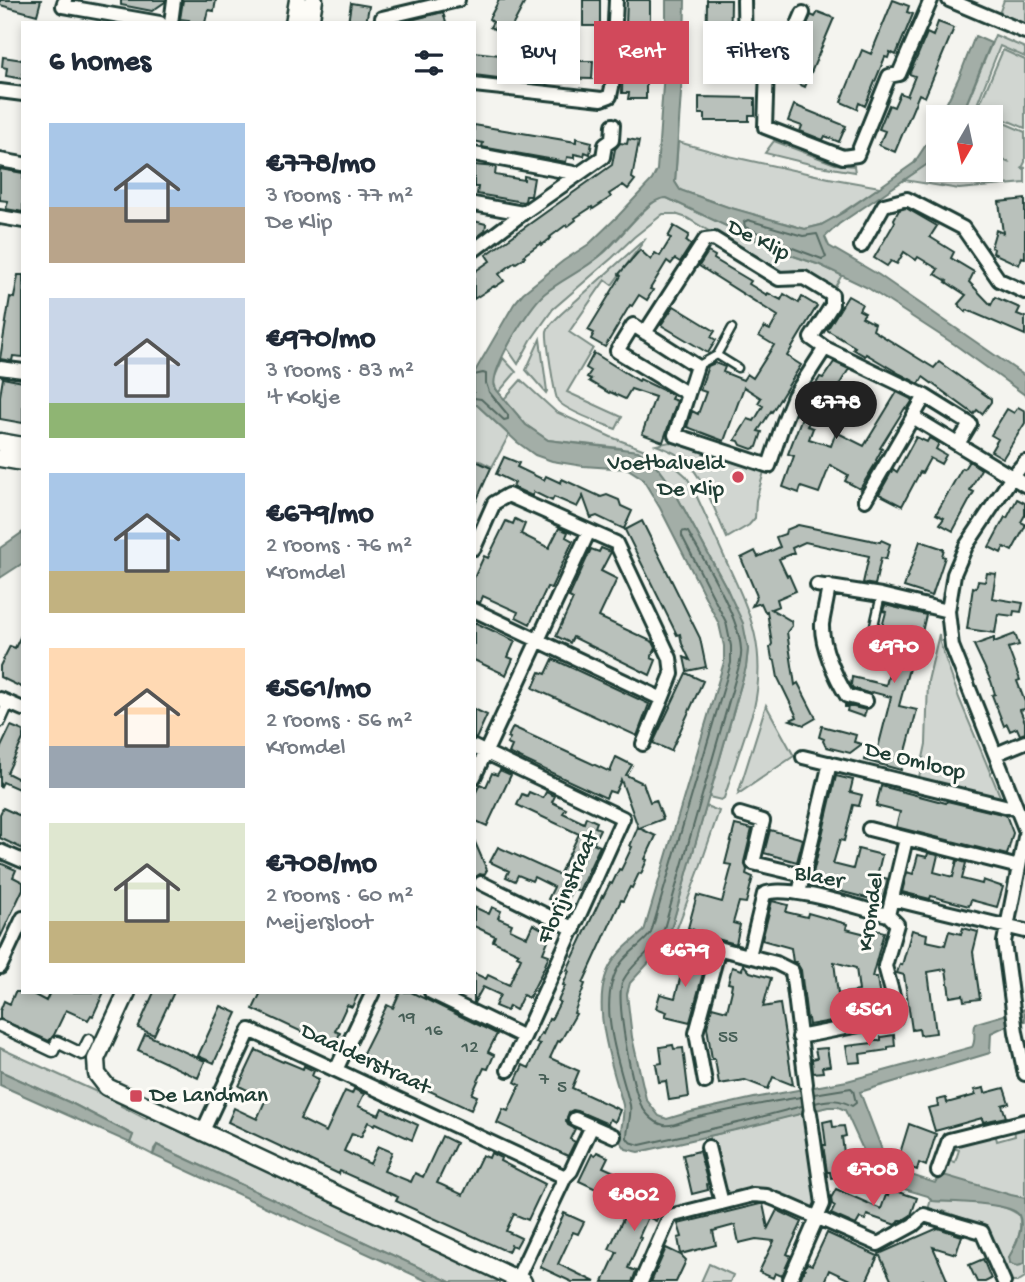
<!DOCTYPE html>
<html lang="en">
<head>
<meta charset="utf-8">
<style>
  :root { --surface:#fff; --page:#f6f6f7; --text:#1f2937; --muted:#747a83; --accent:#d1495b }
  body { margin:0; font-family:"Gochi Hand",sans-serif; background:var(--page); color:var(--text); height:100vh; display:flex; flex-direction:column; font-size:26px; white-space:nowrap }
  * { box-sizing:border-box; margin:0 }
  p { font-size:23px; color:var(--muted) }
  .icon { flex:none; width:38px; height:38px; fill:none; stroke:currentColor; stroke-width:2; stroke-linecap:round; stroke-linejoin:round }
  .map { position:relative; flex:1; overflow:hidden }
  .details { position:absolute; left:21px; top:21px; width:455px; height:973px; display:flex; flex-direction:column; background:var(--surface); border-radius:0px; box-shadow:0 4px 10px #0003 }
  .details>* { flex:none }
  .hud { position:absolute; left:497px; top:21px; width:422px; height:63px; display:flex; gap:14px }
  .needle { width:46px; rotate:189deg }
  .controls { position:absolute; left:926px; top:105px; display:grid; gap:14px }
  .controls a { display:grid; place-items:center; width:77px; height:77px; border-radius:0px; background:var(--surface); box-shadow:0 4px 10px #0003; font-size:35px }
  .price { position:absolute; translate:-50% -60px; padding:0 16px; border-radius:24px; background:var(--accent); color:#fff; font-size:23px; line-height:46px; filter:drop-shadow(0 2px 4px #0008) }
  .price::after { content:''; position:absolute; left:50%; top:42px; width:21px; height:16px; margin-left:-10px; background:inherit; clip-path:polygon(0 0,100% 0,50% 100%) }
  .price.active { background:#222; color:#fff }
  ul { padding:0; list-style:none }
  li { display:flex; align-items:center; gap:21px; height:175px; padding:0 28px }
  li span { display:grid; place-items:center; flex:none; width:196px; height:140px; border-radius:0px; color:#555 }
  li>.icon { margin-inline-start:auto }
  span .icon { width:84px; height:84px; fill:#fffc; stroke-width:1 }
  li b { font-size:30px }
  h2 { display:flex; justify-content:space-between; align-items:center; height:84px; padding:0 28px; font-size:30px }
  .tag { padding:0 24px; border-radius:0px; background:var(--surface); box-shadow:0 4px 10px #0003; font-size:24px; line-height:63px }
  .tag.active { background:var(--accent); color:#fff }
  .map>svg:first-child { display:block }
  .green { fill:#d1d6d1; stroke:#788a82; stroke-width:2 }
  .water { fill:#a3aea7; stroke:#6e8179; stroke-width:2 }
  .lines { fill:none; stroke-linecap:round; stroke-linejoin:round }
  .shore { stroke:#546a62; stroke-width:2 }
  .building { fill:#b9c1bb; stroke:#1f3d34; stroke-width:2; fill-rule:evenodd }
  .service-casing { stroke:#1f3d34; stroke-width:11 }
  .pedestrian-casing { stroke:#1f3d34; stroke-width:15 }
  .minor-casing { stroke:#1f3d34; stroke-width:18 }
  .tertiary-casing { stroke:#1f3d34; stroke-width:21 }
  .service { stroke:#fdfcf7; stroke-width:6 }
  .pedestrian { stroke:#fdfcf7; stroke-width:10 }
  .minor { stroke:#fdfcf7; stroke-width:12 }
  .tertiary { stroke:#fdfcf7; stroke-width:16 }
  .poi-dot { fill:#d1495b; stroke:#fdfcf7; stroke-width:2.5 }
  .labels { text-anchor:middle; dominant-baseline:central; stroke-width:6; stroke-linejoin:round; paint-order:stroke }
  .number-label { font-size:19px; fill:#465e56 }
  .street-label { font-size:23px; fill:#1f3d34; stroke:#fdfcf7 }
  .poi-label { font-size:23px; fill:#1f3d34; stroke:#fdfcf7; text-anchor:end }
</style>
</head>
<body>
<div class="map">
<svg width="1025" height="1282" viewBox="0 0 1025 1282">
  <rect width="100%" height="100%" fill="#f4f4ef"/>
  <filter id="ink" filterUnits="userSpaceOnUse"><feTurbulence type="fractalNoise" baseFrequency=".0143" numOctaves="2"/><feDisplacementMap in="SourceGraphic" scale="14" xChannelSelector="R" yChannelSelector="G"/><feConvolveMatrix kernelMatrix="1 2 1 2 8 2 1 2 1" color-interpolation-filters="sRGB"/></filter>
  <g filter="url(#ink)">
    <!-- green -->
    <path class="green" d="M1004 0H1025V24L999 14Z
      M995 35 1025 48V57L1000 46 972 117H961Z
      M1003 50 1025 60V128L978 108Z
      M990 117 1025 132V162L1022 168 1024 169 1025 167V183L959 189 904 180 938 156V170H990L991 155 1010 163 991 154Z
      M774 141 835 164 854 166 855 172 814 165 765 153Z
      M678 142 729 156 829 178 880 187 829 221 821 225 805 229 727 207 680 190 675 182Z
      M660 198H667L779 251 820 265 842 275 832 292 795 270 778 273 687 218 675 214H663L634 237 612 258 553 309 531 340 518 364 507 348C516 330 528 308 543 294 562 278 587 268 606 251 624 234 639 211 660 198Z
      M646 238 612 285 605 280 569 332 593 348 567 392 622 417 616 429C603 424 566 411 558 401 554 395 546 338 547 331 549 325 556 319 561 314Z
      M540 339 547 391 546 393 526 370Z
      M503 358 516 372 498 393 493 381Z
      M521 380 556 412 611 437 653 453 669 461 686 476 691 484C703 510 715 536 727 563 751 615 767 649 754 708L724 798 721 800 709 797 746 667 748 649 727 589 671 485 659 469 620 448 548 440 526 425 504 399Z
      M474 405H477L509 435 492 467 474 458Z
      M670 442 764 472 756 500 755 518 749 525 727 538C715 512 706 481 685 460 677 453 666 449 656 445Z
      M939 634 940 643 959 698 1003 803 918 782 926 744 928 681Z
      M766 705 794 756 738 794Z
      M706 806 719 811 699 870 676 931 667 943Z
      M0 1048 121 1103V1106L146 1119 148 1116 507 1282H450L157 1145 154 1149 153 1155 130 1143 133 1135 73 1104 0 1071Z
      M802 1113 819 1198 813 1212 767 1191 724 1199 709 1136Z
      M1025 1125V1198L935 1183 945 1160 955 1162 959 1150 950 1147 952 1145 995 1133 997 1141 1015 1136 1014 1128Z
      M931 1199 933 1201C956 1202 1001 1200 1019 1215 1023 1231 1017 1243 1009 1258L1024 1263 1025 1261V1277L1017 1282H1011L989 1230 973 1225V1222L943 1211 941 1214 928 1210Z
      M709 1264 733 1275 730 1282H701Z"/>
    <!-- water -->
    <path class="water" d="M666 0H685L684 48 675 182 680 190 728 207 805 229 821 225 844 212 914 163 931 137 938 122V156L935 159 839 224 825 237 829 246 879 275 1025 376V395L954 344 868 288 820 265 779 251 667 198C661 198 657 200 652 203 634 218 619 238 602 254 585 270 562 279 544 294 529 307 489 370 495 388L526 425 548 440 638 451 649 458 659 469 671 485 727 589 743 623 748 649 746 667 667 943 630 983 627 994 632 1037 646 1099 659 1116 667 1119 687 1113 754 1098 847 1081 972 1047C977 1040 972 1030 976 1023L1025 1009V1021L1008 1025 991 1033 990 1053 860 1092 887 1163 893 1169 935 1183 944 1176H947L1011 1195 1025 1198V1261C1022 1267 1015 1267 1010 1263L1009 1257C1015 1247 1025 1228 1019 1215 1012 1202 948 1202 932 1201L928 1196 891 1185 878 1176 871 1167 845 1110 838 1107H828L744 1128 639 1152 626 1149 620 1141C620 1129 625 1117 623 1105 612 1064 585 994 616 957 624 947 635 939 644 931L724 662V646L719 624 660 508 642 478 628 469 583 466 552 461 535 455 517 442 477 405H474V373L514 304 523 293 563 261 589 244 618 216 652 180 657 170 666 43Z
      M975 36 991 43 961 117H940L960 75Z
      M23 532V563L0 578V548Z
      M0 1071 73 1104 133 1135 130 1143 0 1085Z
      M157 1145 163 1148 450 1282H429L153 1155Z"/>
    <g class="lines">
      <!-- shore -->
      <path class="shore" d="M748 220 803 236 817 234 826 257 822 259 782 244 745 227 744 222Z
        M474 375 483 373 486 374V383L489 392 508 415V419L504 420 481 399 474 398
        M814 1094 851 1088 853 1090 856 1103 852 1106C840 1099 830 1099 815 1103
        M801 1097C764 1103 727 1110 690 1119 682 1121 673 1127 664 1125 653 1123 642 1110 639 1100 631 1079 616 1002 622 983 628 968 650 951 661 939L739 666C740 661 742 655 741 649 739 616 705 562 688 532L685 531 682 532V536L726 622 731 646V663L651 933C643 944 629 952 621 963 594 1001 620 1065 630 1105 632 1117 627 1126 627 1138L630 1142 640 1145 742 1122 802 1106"/>
    </g>
    <!-- building -->
    <path class="building" d="M0 0H41L37 15 0 5Z
      M121 0H165V2L152 11 121 5Z
      M183 0H216L214 11 208 10 205 23H188L189 20 180 19Z
      M499 0H526L507 36 490 27 493 22 489 19Z
      M583 0H600V26H583Z
      M627 0H650V40H646V99H628L629 93H622L623 49H629V25H626Z
      M707 0H731L730 59H724V77H706Z
      M893 0 909 6 907 12 913 14 896 55 890 52 888 58 885 57 865 106 859 103 857 109 841 102 862 50 871 54Z
      M351 3 369 6 366 23H348Z
      M443 12 446 23H411V20Z
      M818 12 834 18 805 87 789 80 791 75 785 72 811 15 815 17Z
      M938 22 954 28 925 97 919 94 895 152 879 145 885 131 879 129 889 105 894 107 900 93 907 96 915 76 909 74 917 57 927 33 933 36Z
      M474 52 552 61H593L592 79 550 78 531 76V82L474 75Z
      M3 57 23 60V79L6 76 7 68 2 67Z
      M699 97 755 98V115H749V121H705V114H699Z
      M794 105 846 126 839 142 825 136 823 140 800 131 802 126 788 121Z
      M474 125 576 142V138L592 142 590 154 585 152 584 156 574 154V158L567 157 566 162 482 147 483 143 474 141Z
      M628 139 639 141 632 178 635 180 628 189 623 185 609 194 611 197 593 209 592 207 575 218 576 220 567 227 566 225 550 237 551 238 546 242 542 245 541 243 524 255 525 257 516 263 515 262 499 274 504 281 495 287 494 286 474 299V272L490 261 486 255 612 165 615 149 620 143 627 144Z
      M474 165 496 167 495 175 524 180V176L534 178 531 196H526L525 201 523 202 477 194 478 187H474Z
      M0 169 23 173V212L6 209 8 201 0 200Z
      M1025 199V258L1022 257 1019 265 993 253 994 249 991 247 996 230 1003 233 999 202Z
      M906 208 937 226 930 237 954 252 951 258 974 272 969 282 991 305 995 297 1020 308 1017 314 1025 317V335L967 310 966 312 958 304 966 295 946 282 947 281 935 274 938 269 918 257 916 260 904 252 897 264 891 261 887 266 874 258 895 222 894 219 899 210Z
      M474 221 486 224 485 231 477 237H474Z
      M674 226 689 235 686 241 691 245 680 262 675 259 671 264 667 261 650 289 653 290 647 300 639 295 632 306 630 305 605 347 591 339 594 333 588 330 621 276 619 274 640 250 651 260 655 253 660 256 671 238 668 237Z
      M708 252 715 256 714 259 751 281 749 284 767 295 768 293 781 300 784 294 799 303 802 297 817 306 787 356 801 365 772 412 771 411 758 431 762 432 757 447 752 449 741 445 739 441 735 440 748 419 754 421 763 406 758 403 761 398 744 387 724 441 687 427 692 411 698 414 706 392 700 390 708 366 715 363 725 367 723 372 743 380 747 374 753 378 774 345 759 336 764 327 770 330 778 316 699 266Z
      M18 275H23V357L13 356 12 361 0 359 10 297 14 298Z
      M848 296 862 304 859 310 865 313 862 317 875 324 873 330 934 368 939 362 991 399V402L982 414 977 410 974 414 923 377 919 384 900 374 866 354 865 356 853 349 855 347 827 330Z
      M674 306 715 331 711 337 716 340 708 353 661 325Z
      M594 353 639 381 640 379 673 395 671 399 677 401 663 442 642 434 655 397 631 389 625 399 610 392 609 393 589 381 591 379 587 377 591 371 586 368Z
      M834 362 849 369 826 406 821 403 807 426 813 428 809 439 831 446 836 432 864 446 897 392 913 400 907 409 905 408 880 448 882 449 876 460 877 461 860 489 845 481 848 475 830 465 819 493 801 487 799 493 783 487 794 456 788 454 802 417 798 414 820 377 823 378Z
      M3 378 23 382V423L0 419V396Z
      M862 384 873 391 855 421 843 414Z
      M1018 407 1025 411V423L1003 458 991 451 998 439 991 435 1007 409 1014 413Z
      M916 437 927 442 929 438 939 443 936 449 946 455 941 464 930 458 922 473 920 472 902 506 879 494 893 469 897 472Z
      M504 457 519 463 517 467 544 480 546 476 561 483 562 479 601 497 607 495 619 500 621 506 632 511 624 529 597 516 591 518 583 496 577 507 554 497 552 501 534 492 532 496 513 487 515 483 496 474Z
      M474 460 491 468 474 506Z
      M969 461 981 469 970 490 974 492 953 531 940 524 944 518 936 514 962 468 964 469Z
      M1017 499 1025 503V515L1021 522 1025 524V527L1012 551 1004 547 1001 553 989 547 1005 517 1007 518Z
      M515 519 525 524 521 534 549 548 559 528 568 532 566 537 573 541 551 588 547 587 530 624 516 617 518 612 483 596 480 603 474 601V578L484 556 488 558 506 521 513 524Z
      M642 521 700 638 706 667 687 671 684 657 690 660 682 644 680 634 677 635 625 530Z
      M798 525 880 542 881 540 890 544 886 559 881 558 875 585 863 583 869 556 805 542 792 548 794 553 779 559 787 576 789 575 796 591 777 599 779 606 771 609 791 621 792 626 787 632 795 685 798 683 816 718 804 725 790 720 797 717 778 678 775 661 772 659 770 647 772 644 767 611 765 612 761 603 752 606 757 596 741 558 755 551 758 557 780 547 776 537 785 534 786 530Z
      M920 541 944 549 942 556 945 557 932 596 904 587Z
      M601 548 611 552 601 571 617 579 599 617 653 642 656 648 651 658 656 660 650 675 573 637 570 643 556 636 573 599 569 597 591 549 599 552Z
      M987 573 996 574 992 598 1023 603 1021 612 1014 611 1013 616 998 614 995 633 967 629 973 587 976 588 978 581 985 582Z
      M885 605 926 615 922 632 919 631 899 706 917 710 901 770 864 760 868 746 878 748 891 697 872 692 870 694 853 688 851 685 852 677 886 685 893 658 875 653 886 612 883 611Z
      M474 622 515 641 508 657 513 659 506 675 474 660Z
      M23 631V688L0 677V666L10 646 15 648Z
      M1015 634 1019 645 1008 648 1020 680 1017 681 1025 702V709L1020 710 1025 722V733L1020 735 1017 728 1010 731 1007 724 1004 726 992 695 995 694 991 681 974 645 994 638V642Z
      M553 659 649 704 637 736 533 688 540 672 546 674Z
      M686 673 703 681 671 751 653 743Z
      M845 705 866 710 864 717 847 711 848 707H845Z
      M474 709 487 715 476 739 474 738Z
      M11 726 23 731V739L7 773 23 781V791L3 782 0 788V749Z
      M822 726 856 735 854 742 862 744 850 753 826 747 823 741 824 739 819 737Z
      M513 727 610 772 616 757 632 765 626 775 643 783 650 802 656 800 663 819 639 828 656 836 645 859 647 860 641 874 639 873 632 888 630 887 623 901 621 900 583 983 585 984 574 1013 576 1014 560 1042 558 1041 550 1058 579 1071 572 1088 620 1110 615 1122 610 1119 608 1124 578 1111 573 1110 569 1112 566 1121 568 1125 575 1129 570 1139 575 1142 568 1156 497 1123 503 1109 508 1111 520 1085 515 1082 523 1065 529 1068 540 1044 536 1043 541 1033 543 1034 549 1019 551 1020 560 1002 558 1001 565 986 563 985 569 971 567 970 602 896 603 897 610 883 612 884 619 869 621 870 632 847 630 846 638 827 621 780 615 793 609 791 606 798 509 753 512 746 507 744 510 738 508 737Z
      M500 770 511 775 487 826 474 820V796L480 784 486 787 492 773 497 775Z
      M836 776 853 780 850 792 862 795 859 806 853 805 844 841 840 840 833 864 853 869 858 849 882 855 877 876 888 879 882 902 816 885 817 882H811Z
      M881 786 946 803 947 801 1006 815 1013 833 1007 855 896 827 900 812 876 806Z
      M529 792 543 798 546 792 555 796 552 802 566 809 563 813 584 823 586 817 597 822 595 827 600 829 593 843 600 846 579 891 573 888 566 902 562 899 559 904 548 899 554 887 534 877 532 881 518 875 515 881 506 877 509 871 490 862 498 847 559 875 579 834 517 805 522 794 527 796Z
      M3 808 23 817V849L0 838V814Z
      M735 825 752 829 744 862 747 870 746 874 753 877 746 903 739 902 733 923 740 925 736 944 694 933V930L688 928 697 895 722 902 732 865 725 864Z
      M770 830 803 839 797 862 764 853Z
      M474 840 487 870 484 875 480 874 474 878Z
      M928 853 938 855 934 872 953 877 957 860 966 863 962 879 982 884 983 880 1003 887 997 907 971 900 969 906 931 896 930 899 902 892 907 872 913 874 918 855 927 857Z
      M0 863 16 870 13 877 23 882V889L0 938Z
      M772 901 788 905 786 912 807 917 808 913 847 924 846 929 866 934 868 928 884 932 872 977H877L882 1012 809 1025 808 1019H807L801 970 796 962H793L791 948 762 940ZM834 962 856 968 859 991 838 994Z
      M474 907 489 914 492 907 501 911 498 918 512 924 510 929 527 937 533 924 544 930 542 935 549 938 543 953 549 955 544 968 529 998 523 995 516 1010 509 1006 507 1011 495 1006 500 995 483 987 474 1003V973L486 979 488 975 509 985 521 958 517 956 519 953 493 941 495 936 474 926Z
      M963 928 978 932 973 952 980 999 964 1001 963 995 950 997 946 969 928 972 936 1033 920 1035 919 1029 912 1030 904 975 897 973 900 964 902 965 912 930 927 934 926 941 945 945 949 931 961 934Z
      M692 951 708 955 690 1022 665 1016 667 1012 656 1008 660 994 675 998 686 956 690 957Z
      M743 964 750 972 771 978 763 1007 780 1004 793 1085 773 1077 768 1089 745 1080 719 1084 715 1059H712L707 1027 712 1007 727 1011 732 990 731 989 732 984 728 983 732 967 742 970Z
      M15 992H29L46 1001 50 992H104L93 1016 91 1015 88 1020 66 1010 54 1035 49 1041 0 1019V1011L4 1001 10 1004Z
      M154 992H174L154 1035 138 1028Z
      M261 992H359L352 1007 347 1005 335 1031 340 1033 334 1047 253 1009Z
      M400 992H411L497 1034 488 1052 494 1055 488 1069 484 1068 472 1094 477 1096 471 1110 360 1059 387 1005 393 1008Z
      M221 1006 237 1013 214 1063 198 1056Z
      M145 1034 205 1061 198 1078 138 1050Z
      M894 1035 895 1046 888 1047V1050L860 1054 861 1062 849 1063 846 1046 872 1043V1041L881 1040V1037Z
      M673 1045 674 1049 683 1048 689 1097 669 1100 666 1081 659 1082 656 1064 662 1063 660 1047Z
      M827 1048 830 1066 822 1067 823 1072 813 1073 812 1059 817 1058 815 1049Z
      M256 1050 283 1062 284 1061 303 1069 304 1066 314 1071 312 1076 319 1079 300 1119 326 1132 345 1091 352 1094 354 1089 364 1094 358 1106 379 1115 382 1108 418 1125 412 1140 376 1123 374 1125 368 1122 361 1137 352 1133 344 1151 370 1164 378 1146 392 1152 384 1171 411 1182 415 1173 423 1177 442 1136 456 1143 437 1183 442 1185 463 1195 482 1155 489 1158 491 1153 501 1158 500 1161 545 1184 528 1220 514 1214 506 1231 521 1238 516 1247 511 1245 508 1252 396 1201 398 1197 360 1180 340 1171 339 1174 228 1122 234 1108 257 1119 266 1099 239 1086Z
      M984 1088 985 1093 1004 1088 1009 1103 1002 1105 1006 1117 983 1122 982 1118 935 1131 928 1108 938 1106 937 1100 946 1098 947 1103 976 1095 974 1090Z
      M832 1120 833 1127 844 1126 846 1136 842 1137 847 1176 831 1178 830 1172H827L823 1145H826L823 1122Z
      M909 1124 936 1134 926 1166 919 1163 917 1170 897 1163Z
      M699 1151 708 1183 707 1184 708 1190 692 1194 683 1155Z
      M597 1152 608 1157 603 1167 621 1175 611 1196 579 1181 592 1154 595 1155Z
      M648 1180 662 1187 660 1193 667 1196 656 1221 648 1217 639 1237 641 1238 628 1268 636 1271 632 1282H603L617 1252 609 1249 629 1206 634 1209Z
      M836 1189 881 1209 886 1195 888 1196 890 1189 917 1198 911 1215 903 1220H900L899 1222 896 1225 867 1215 865 1220 860 1218 856 1225 831 1214 835 1206 832 1204 831 1198Z
      M760 1204H763L768 1228 777 1210 802 1222 787 1254 791 1256 782 1276 775 1273 773 1278 759 1272 774 1241 756 1239 739 1243 735 1225 713 1231 716 1245 681 1254 678 1238 682 1237 678 1224Z
      M564 1213 584 1222 578 1234 573 1232 558 1264 595 1282H572L540 1267Z
      M938 1228 962 1236 956 1254 933 1247 948 1282H923V1280L918 1282H892L879 1254Z
      M827 1233 878 1256 866 1282H854L829 1270 824 1282H799L807 1263 812 1265Z
      M666 1248 681 1255 686 1260 684 1265 676 1282H651Z
      M983 1259 991 1279 985 1282H977L969 1265Z"/>
    <g class="lines">
      <!-- service casing -->
      <g class="service-casing">
        <path id="service" d="M717 355 732 328
          M697 366 717 355 738 368
          M869 647 881 595"/>
      </g>
      <!-- pedestrian casing -->
      <g class="pedestrian-casing">
        <path id="pedestrian" d="M0 721 8 703
          M0 1026 53 1051 57 1042 82 1054 89 1040
          M806 1084 810 1113"/>
      </g>
      <!-- minor casing -->
      <g class="minor-casing">
        <path id="minor" d="M65 0 63 6 160 23
          M744 0 745 61 767 68
          M949 0 1025 32
          M171 23 174 0
          M381 23 382 18 458 0
          M767 68 765 127 843 157 857 155 889 76 899 74 931 0
          M767 68 783 59 803 13
          M474 85 602 99 610 96 612 87 616 0
          M0 91 23 94
          M474 154 579 174
          M0 160 23 164
          M474 204 523 213
          M0 217 23 221
          M861 246 884 205 907 199 963 228 999 280 1025 292
          M474 250 523 213 603 157 605 145 612 140 613 125
          M645 333 705 240 714 239 779 279 804 278 832 295V305L811 338 825 348 925 396 970 424 958 444
          M0 368 23 371
          M688 394 697 366 633 325 617 351 688 394 675 435 769 466 784 421 794 396 825 348
          M913 417 1025 485
          M1025 462 1012 477 966 546 954 574 948 611 952 646 1025 829
          M865 500 925 396
          M474 548 494 503 508 495 616 543 670 658 672 674 662 699 474 610
          M817 585 881 595 948 611
          M829 586C827 599 824 612 822 624 821 646 836 678 847 696L866 701
          M0 699 23 709
          M643 744 662 699
          M996 754 1025 742
          M803 757 1017 809
          M474 777 589 531
          M740 814 763 821 753 863 803 875
          M869 829 1019 867
          M1025 837 1004 942 1016 1032 1025 1074
          M0 851 23 861
          M481 883 574 929
          M799 893 830 763
          M892 899 1025 931
          M682 939 776 963 792 971 806 1084
          M749 956 764 894C786 883 862 909 888 915
          M0 967 23 918
          M431 992 524 1037 623 818 474 747
          M799 1037 895 1018 897 1010 885 966 897 924 888 915 906 839
          M336 1070 373 992
          M508 1070 524 1037
          M705 1082 696 1033 719 948
          M575 1119 614 1136
          M202 1133 250 1030 565 1177
          M708 1147 722 1203
          M938 1171 949 1140 1025 1121
          M517 1279 565 1177 571 1171 592 1126
          M641 1282 670 1216 753 1195 767 1196 777 1200 878 1244 913 1225 924 1215 982 1232 1004 1282
          M789 1282 823 1204 810 1113"/>
      </g>
      <!-- tertiary casing -->
      <g class="tertiary-casing">
        <path id="tertiary" d="M294 23 298 0
          M310 23 314 0
          M0 442 23 446
          M0 458 23 462
          M127 992 96 1059 97 1074 107 1087 523 1282"/>
      </g>
      <!-- service -->
      <use href="#service" class="service"/>
      <!-- pedestrian -->
      <use href="#pedestrian" class="pedestrian"/>
      <!-- minor -->
      <use href="#minor" class="minor"/>
      <!-- tertiary -->
      <use href="#tertiary" class="tertiary"/>
    </g>
  </g>
  <!-- markers -->
  <g class="poi-dot">
    <circle cx="738" cy="477" r="7"/>
    <rect x="129" y="1089" width="14" height="14" rx="3.5"/>
  </g>
  <g class="labels">
    <!-- number labels -->
    <g class="number-label">
      <text x="407" y="1018">19</text>
      <text x="434" y="1031">16</text>
      <text x="728" y="1038">55</text>
      <text x="470" y="1048">12</text>
      <text x="544" y="1080">7</text>
      <text x="562" y="1088">5</text>
    </g>
    <!-- street labels -->
    <g class="street-label">
      <text transform="translate(758 241) rotate(27)">De Klip</text>
      <text transform="translate(915 762) rotate(14)">De Omloop</text>
      <text transform="translate(819 878) rotate(11)">Blaer</text>
      <text transform="translate(569 888) rotate(-66)">Florijnstraat</text>
      <text transform="translate(872 912) rotate(-82)">Kromdel</text>
      <text transform="translate(365 1060) rotate(25)">Daalderstraat</text>
    </g>
    <!-- poi labels -->
    <g class="poi-label">
      <text x="724" y="464">Voetbalveld<tspan x="724" dy="26">De Klip</tspan></text>
      <text x="150" y="1096" text-anchor="start">De Landman</text>
    </g>
  </g>
</svg>
<div class="controls">
<a><svg class="needle" viewBox="-14 -14 28 28"><path d="M0-13l5 13h-10z" fill="#e53935"/><path d="M0 13l5-13h-10z" fill="#747a83"/></svg></a>
</div>
<b class="price active" style="left:836px;top:441px">€778</b>
<b class="price" style="left:894px;top:685px">€970</b>
<b class="price" style="left:685px;top:989px">€679</b>
<b class="price" style="left:869px;top:1048px">€561</b>
<b class="price" style="left:873px;top:1208px">€708</b>
<b class="price" style="left:634px;top:1233px">€802</b>
<div class="hud">
<a class="tag">Buy</a>
<a class="tag active">Rent</a>
<a class="tag">Filters</a>
</div>
<section class="details">
<h2>6 homes<svg class="icon" aria-label="filters" viewBox="0 0 24 24"><path d="M4 7h16M4 17h16"/><circle cx="9" cy="7" r="2"/><circle cx="15" cy="17" r="2"/></svg></h2>
<ul>
<li><span style="background:linear-gradient(#a9c7e8 60%,#b9a48a 0)"><svg class="icon" aria-label="home" viewBox="0 0 24 24"><path d="M3 11l9-7 9 7M6 9v11h12V9"/></svg></span><div><b>€778/mo</b><p>3 rooms · 77 m²</p><p>De Klip</p></div></li>
<li><span style="background:linear-gradient(#c9d6e8 75%,#8fb573 0)"><svg class="icon" aria-label="home" viewBox="0 0 24 24"><path d="M3 11l9-7 9 7M6 9v11h12V9"/></svg></span><div><b>€970/mo</b><p>3 rooms · 83 m²</p><p>'t Kokje</p></div></li>
<li><span style="background:linear-gradient(#a9c7e8 70%,#c2b280 0)"><svg class="icon" aria-label="home" viewBox="0 0 24 24"><path d="M3 11l9-7 9 7M6 9v11h12V9"/></svg></span><div><b>€679/mo</b><p>2 rooms · 76 m²</p><p>Kromdel</p></div></li>
<li><span style="background:linear-gradient(#ffd9b3 70%,#9aa5b1 0)"><svg class="icon" aria-label="home" viewBox="0 0 24 24"><path d="M3 11l9-7 9 7M6 9v11h12V9"/></svg></span><div><b>€561/mo</b><p>2 rooms · 56 m²</p><p>Kromdel</p></div></li>
<li><span style="background:linear-gradient(#dfe7d0 70%,#c2b280 0)"><svg class="icon" aria-label="home" viewBox="0 0 24 24"><path d="M3 11l9-7 9 7M6 9v11h12V9"/></svg></span><div><b>€708/mo</b><p>2 rooms · 60 m²</p><p>Meijersloot</p></div></li>
</ul>
</section>
</div>
</body>
</html>
